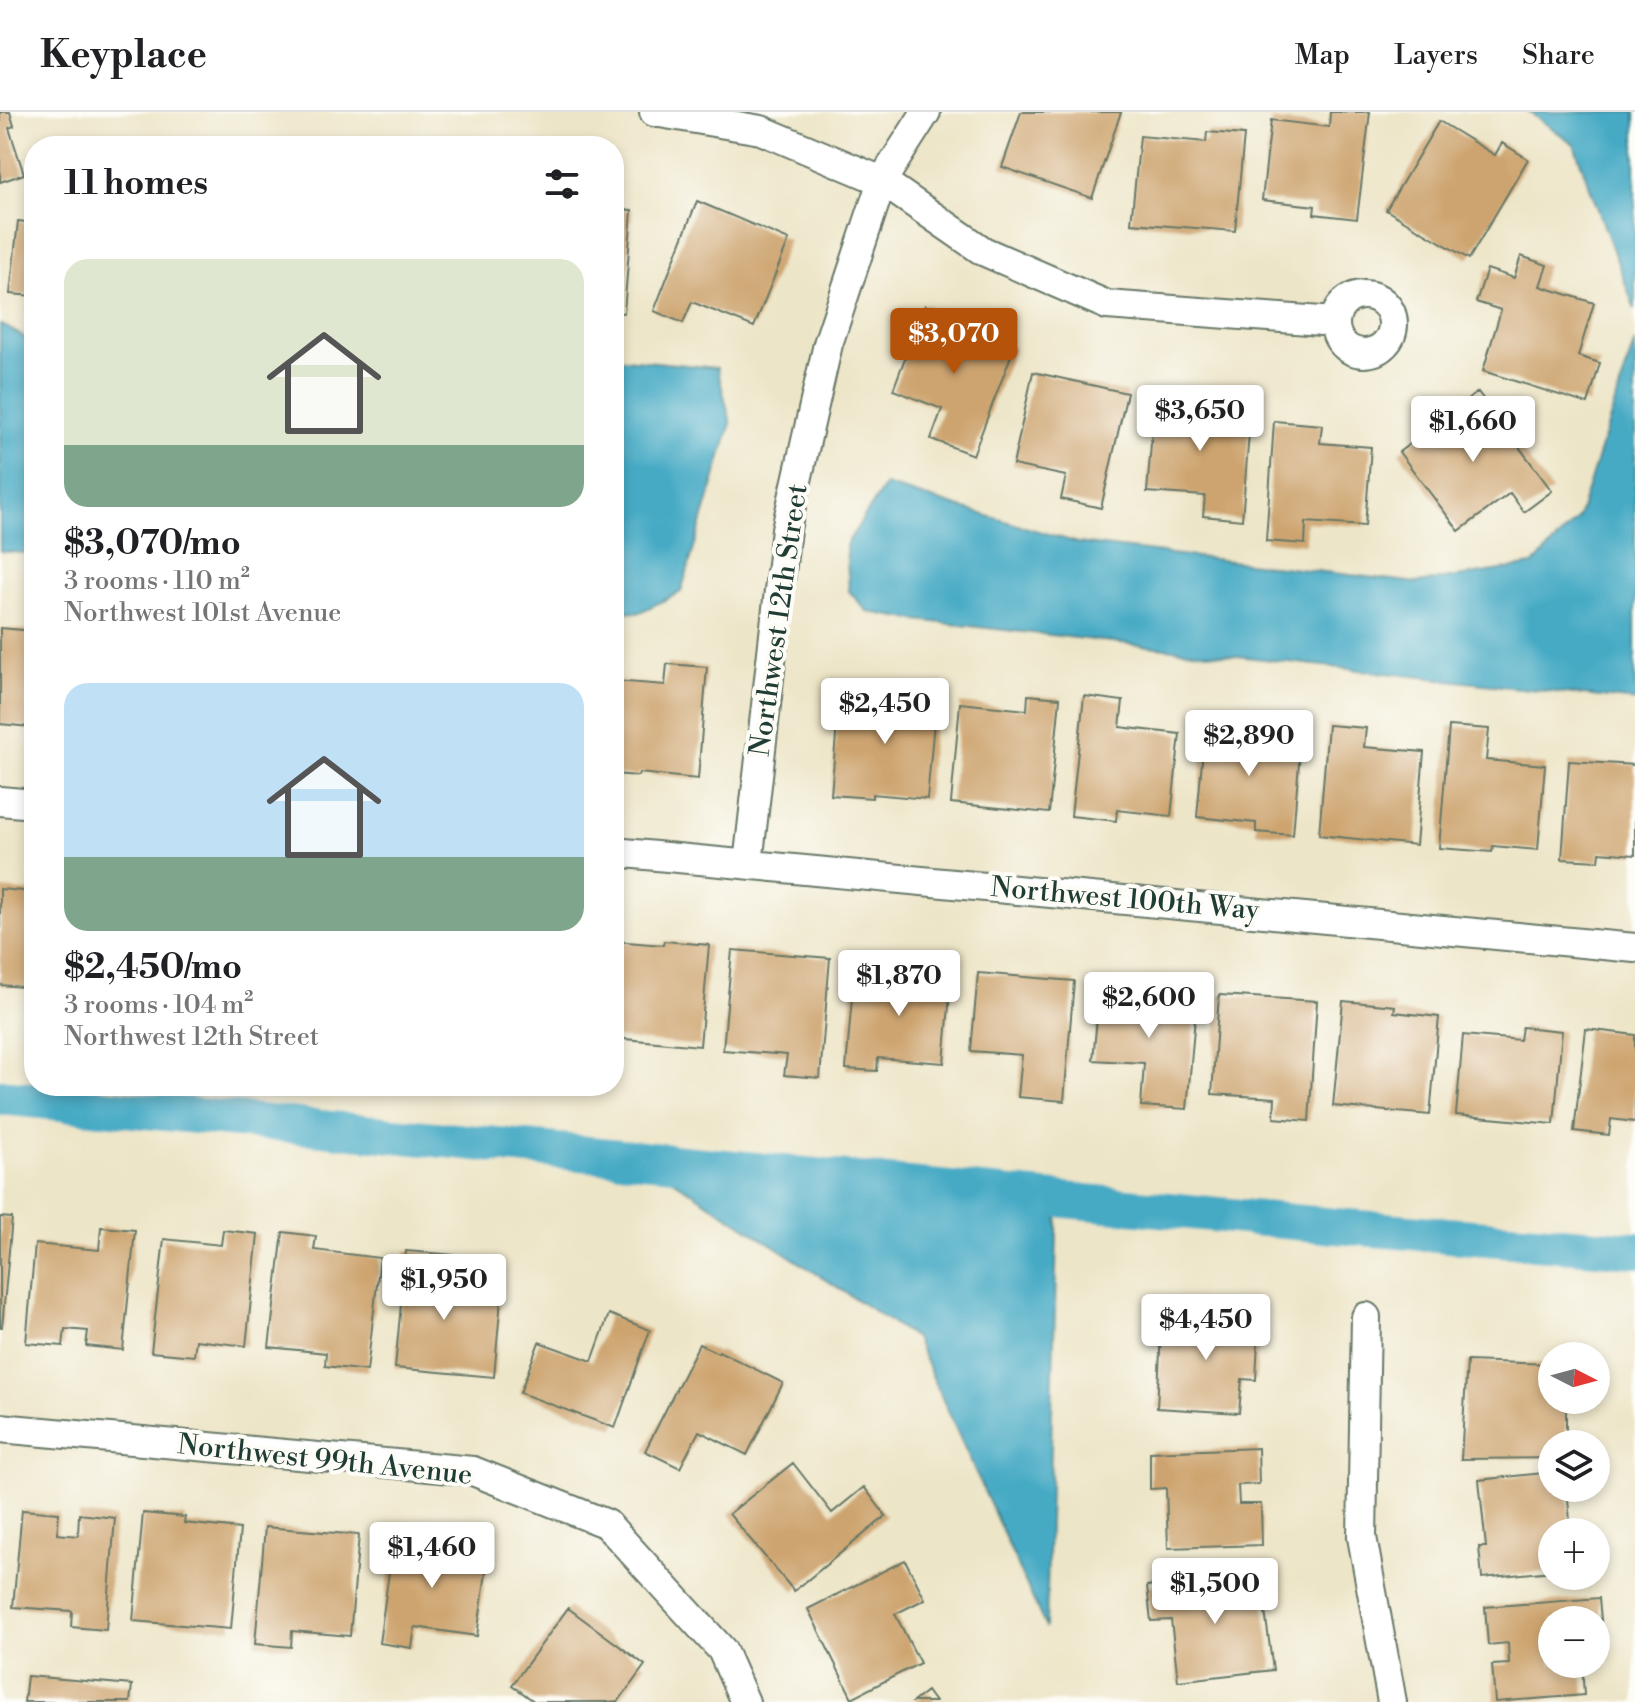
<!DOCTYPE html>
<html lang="en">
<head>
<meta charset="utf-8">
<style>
  :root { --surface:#fff; --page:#f6f6f6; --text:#202124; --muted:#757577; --line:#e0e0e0; --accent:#b45309 }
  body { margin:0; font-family:"Libre Bodoni",serif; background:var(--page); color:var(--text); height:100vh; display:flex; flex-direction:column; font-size:30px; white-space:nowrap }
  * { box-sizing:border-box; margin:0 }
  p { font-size:26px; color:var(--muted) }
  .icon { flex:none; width:44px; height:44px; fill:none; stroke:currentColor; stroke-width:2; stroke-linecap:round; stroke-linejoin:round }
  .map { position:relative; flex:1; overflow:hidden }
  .side { position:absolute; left:24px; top:24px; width:600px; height:960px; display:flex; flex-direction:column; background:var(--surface); border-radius:32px; box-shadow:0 4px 12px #0003 }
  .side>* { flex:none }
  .needle { width:52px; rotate:96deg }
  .fabs { position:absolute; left:1538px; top:1230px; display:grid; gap:16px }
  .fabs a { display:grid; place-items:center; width:72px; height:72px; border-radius:50%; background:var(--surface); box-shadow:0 4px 12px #0003; font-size:40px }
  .price { position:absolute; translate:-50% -68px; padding:0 18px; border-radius:8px; background:#fff; color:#222; font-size:26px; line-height:52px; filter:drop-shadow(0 2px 4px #0008) }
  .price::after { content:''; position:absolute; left:50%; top:48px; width:24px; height:18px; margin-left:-12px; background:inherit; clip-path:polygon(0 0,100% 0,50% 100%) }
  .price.current { background:var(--accent); color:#fff }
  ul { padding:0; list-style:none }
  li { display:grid; align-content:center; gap:16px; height:424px; padding:0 40px }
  li span { display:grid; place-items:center; height:248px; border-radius:24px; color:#555 }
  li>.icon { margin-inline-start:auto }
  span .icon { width:144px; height:144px; fill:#fffc; stroke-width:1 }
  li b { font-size:34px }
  h2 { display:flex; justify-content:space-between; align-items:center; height:96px; padding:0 40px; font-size:34px }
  header { display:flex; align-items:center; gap:48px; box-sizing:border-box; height:112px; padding:0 40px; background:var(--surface); border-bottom:2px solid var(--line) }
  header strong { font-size:38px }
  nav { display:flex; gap:44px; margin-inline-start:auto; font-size:28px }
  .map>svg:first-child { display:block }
  .water { fill:#46aac5; stroke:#32747c; stroke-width:2 }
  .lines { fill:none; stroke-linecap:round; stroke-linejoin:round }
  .canal { stroke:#46aac5; stroke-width:36 }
  .building { fill:#cda46f }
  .minor-casing { stroke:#677867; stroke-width:32 }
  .minor { stroke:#fff; stroke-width:28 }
  .labels { text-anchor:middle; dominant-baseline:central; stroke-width:8; stroke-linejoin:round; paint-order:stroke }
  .street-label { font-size:28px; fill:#1f3d34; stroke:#fdfcf7 }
</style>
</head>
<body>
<header>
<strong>Keyplace</strong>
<nav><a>Map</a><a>Layers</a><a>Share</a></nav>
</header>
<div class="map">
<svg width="1635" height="1590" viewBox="0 0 1635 1590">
  <rect width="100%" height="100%" fill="#fdfcf7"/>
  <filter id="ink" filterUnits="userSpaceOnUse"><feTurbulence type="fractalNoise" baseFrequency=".0125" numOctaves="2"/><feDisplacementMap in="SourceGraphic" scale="16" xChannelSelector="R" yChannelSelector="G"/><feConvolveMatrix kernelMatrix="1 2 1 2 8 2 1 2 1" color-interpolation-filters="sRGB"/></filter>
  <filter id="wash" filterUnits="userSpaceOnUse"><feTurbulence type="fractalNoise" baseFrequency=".006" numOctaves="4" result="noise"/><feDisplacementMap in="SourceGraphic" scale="32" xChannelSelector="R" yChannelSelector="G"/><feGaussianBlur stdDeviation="1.8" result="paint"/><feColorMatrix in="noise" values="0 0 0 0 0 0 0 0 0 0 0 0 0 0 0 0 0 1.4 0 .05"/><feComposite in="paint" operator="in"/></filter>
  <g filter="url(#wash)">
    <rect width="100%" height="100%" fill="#ede5c7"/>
    <!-- water -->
    <path class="water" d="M1529 0H1635V198L1574 32Z
      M0 212 34 230V442L0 439Z
      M1635 229V589L916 508 868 500 849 479 846 433 885 373 1078 431 1418 471 1533 453 1578 406Z
      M614 246 717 256 731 311 681 480 638 501 614 498Z
      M641 1047 1058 1087 1046 1516 915 1226Z"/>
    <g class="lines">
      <!-- canal -->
      <path class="canal" d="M0 985 1335 1114 1635 1138"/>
    </g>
    <g id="blocks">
      <!-- building -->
      <path class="building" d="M0 0H10L14 14 9 16 24 62 0 70Z
        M1021 0H1121L1092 86 1002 55Z
        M1330 0H1370L1357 107 1314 102 1315 94 1262 88 1271 8 1329 15Z
        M1439 9 1495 43 1502 31 1528 47 1469 147 1386 98Z
        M1207 20 1244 23 1235 119 1131 111 1140 24 1206 30Z
        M697 89 789 128 754 215 692 190 683 211 654 199Z
        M614 97 632 98 624 201 614 200Z
        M18 109 34 111V184L10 182Z
        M1521 144 1547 153 1540 174 1594 191 1578 244 1600 251 1588 292 1483 259 1501 198 1476 190 1487 157 1514 166Z
        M925 193 966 209 963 216 1014 236 973 343 931 327 942 297 893 278Z
        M1033 260 1127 281 1101 396 1061 387 1066 364 1013 353Z
        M1478 280 1552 379 1524 400 1510 381 1459 419 1399 340Z
        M1155 283 1195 286V292L1251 296 1242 408 1203 404 1205 384 1147 380Z
        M1274 309 1322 313 1320 331 1371 335 1365 414 1306 410 1305 432 1266 429Z
        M0 516 34 519V606H30V615L0 612Z
        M667 552 707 555 698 667 639 661 638 664 614 662V569L665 573Z
        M897 572 937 576 927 687 872 682V686L831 683 839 588 894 593Z
        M1028 583 1060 586 1049 701 951 691 960 591 1027 598Z
        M1084 584 1123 589 1120 615 1180 622 1171 704 1117 698 1116 709 1071 704Z
        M1206 604 1243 607 1241 633 1265 635 1266 623 1301 626 1293 723 1256 720V711L1197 705Z
        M1328 613 1366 616 1364 635 1424 640 1416 733 1319 723Z
        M1449 614 1489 617 1486 648 1545 653 1538 738 1493 734 1492 740 1439 736Z
        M1569 649 1635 653V743L1600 740 1599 749 1562 747Z
        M0 777 34 780V876L0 873Z
        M614 829 663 833 664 829 709 833 700 934 614 926Z
        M732 838 830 846 820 966 784 963 787 943 723 938Z
        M914 856 952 859 944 951 878 946 877 959 846 957 854 861 913 866Z
        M978 861 1074 869 1064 989 1018 985 1022 943 971 939Z
        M1100 874 1197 882 1187 997 1141 994 1144 951 1093 948Z
        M1219 883 1317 889 1309 1009 1274 1006 1275 986 1212 982Z
        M1343 889 1395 894 1394 900 1439 905 1430 1003 1333 994Z
        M1522 915 1562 919 1554 1012 1456 1003 1463 923 1520 928Z
        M1586 917 1635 923V1010L1611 1007 1609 1023 1574 1019Z
        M0 1105 12 1106 2 1215H0Z
        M101 1115 135 1118 123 1238 86 1234 88 1219 65 1217 63 1234 26 1231 35 1132 99 1138Z
        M223 1118 258 1122 246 1234 196 1228 194 1244 151 1240 164 1127 221 1133Z
        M283 1120 316 1124 314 1138 380 1146 367 1259 325 1254 326 1241 269 1235Z
        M406 1139 453 1143 449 1182 501 1187 494 1265 395 1256Z
        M609 1202 650 1218 615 1316 520 1281 539 1230 592 1249Z
        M1162 1202 1259 1207 1256 1268 1242 1267 1239 1301 1157 1296Z
        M699 1232 718 1241 719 1239 783 1271 747 1343 699 1319 680 1356 645 1339Z
        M1467 1249 1552 1252V1288H1566V1332H1552V1346L1461 1347Z
        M1258 1336 1259 1372 1238 1373 1239 1392H1261L1262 1433 1168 1436 1166 1376 1150 1377V1340Z
        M793 1351 832 1401 864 1375 886 1404 794 1479 729 1402Z
        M1552 1360V1376H1567L1571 1420H1552V1459L1482 1466 1479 1435H1486L1479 1368Z
        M22 1398 59 1401 57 1422 78 1424 79 1402 115 1406 106 1518 71 1515 72 1499 13 1495Z
        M143 1401 185 1405 184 1411 240 1417 231 1517 133 1509Z
        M265 1415 359 1423 350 1524 292 1519 291 1535 255 1532Z
        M394 1425 489 1439 477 1524 415 1515 412 1536 379 1531Z
        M905 1448 925 1487 895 1502 920 1551 852 1586 808 1497Z
        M1260 1462 1273 1558 1178 1569 1171 1508 1151 1509 1147 1474Z
        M1599 1486 1602 1519H1596V1508H1552V1552H1582L1584 1583 1495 1590 1492 1553 1509 1552 1508 1531 1488 1533 1485 1495Z
        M568 1496 645 1553 618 1590H535L512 1573Z
        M27 1564 132 1573 130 1590H24Z
        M927 1579 935 1590H913Z"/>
    </g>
  </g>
  <g filter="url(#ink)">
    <use href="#blocks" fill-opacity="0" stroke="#677867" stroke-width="2"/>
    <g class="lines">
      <!-- minor casing -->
      <g class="minor-casing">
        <path id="minor" d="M654 0 761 18 882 69 983 139 1107 193 1335 210
          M1335 212a29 29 0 1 1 58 0a29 29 0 1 1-58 0Z
          M0 689 34 692
          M614 740 1635 836
          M748 752 786 417 828 232 882 69 926 0
          M1366 1205 1362 1425 1392 1590
          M0 1316 473 1359 607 1412 722 1538 745 1590"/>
      </g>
      <!-- minor -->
      <use href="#minor" class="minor"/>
    </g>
  </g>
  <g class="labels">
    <!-- street labels -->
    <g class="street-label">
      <text transform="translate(779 508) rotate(-82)">Northwest 12th Street</text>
      <text transform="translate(1125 787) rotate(5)">Northwest 100th Way</text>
      <text transform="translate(325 1348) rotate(6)">Northwest 99th Avenue</text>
    </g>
  </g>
</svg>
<div class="fabs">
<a><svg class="needle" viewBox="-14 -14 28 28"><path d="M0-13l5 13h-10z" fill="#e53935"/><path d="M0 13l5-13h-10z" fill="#757577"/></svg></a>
<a><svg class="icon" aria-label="layers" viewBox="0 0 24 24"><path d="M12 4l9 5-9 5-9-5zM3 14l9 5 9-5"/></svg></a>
<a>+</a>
<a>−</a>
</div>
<b class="price current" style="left:954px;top:264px">$3,070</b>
<b class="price" style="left:1200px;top:341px">$3,650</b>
<b class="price" style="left:1473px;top:352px">$1,660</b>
<b class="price" style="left:885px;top:634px">$2,450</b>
<b class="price" style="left:1249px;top:666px">$2,890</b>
<b class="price" style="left:899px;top:906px">$1,870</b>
<b class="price" style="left:1149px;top:928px">$2,600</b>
<b class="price" style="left:444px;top:1210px">$1,950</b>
<b class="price" style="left:1206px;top:1250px">$4,450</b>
<b class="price" style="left:432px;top:1478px">$1,460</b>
<b class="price" style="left:1215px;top:1514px">$1,500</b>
<section class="side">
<h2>11 homes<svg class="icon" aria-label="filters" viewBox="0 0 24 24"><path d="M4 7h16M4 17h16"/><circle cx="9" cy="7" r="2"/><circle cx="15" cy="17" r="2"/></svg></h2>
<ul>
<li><span style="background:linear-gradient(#dfe7d0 75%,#7fa58c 0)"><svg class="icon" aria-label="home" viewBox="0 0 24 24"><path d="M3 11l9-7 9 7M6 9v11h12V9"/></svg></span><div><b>$3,070/mo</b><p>3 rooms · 110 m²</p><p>Northwest 101st Avenue</p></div></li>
<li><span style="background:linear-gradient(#bfe0f5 70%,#7fa58c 0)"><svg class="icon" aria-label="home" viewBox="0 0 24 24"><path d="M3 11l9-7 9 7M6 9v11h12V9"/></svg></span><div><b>$2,450/mo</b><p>3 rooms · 104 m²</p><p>Northwest 12th Street</p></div></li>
</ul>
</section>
</div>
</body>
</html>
